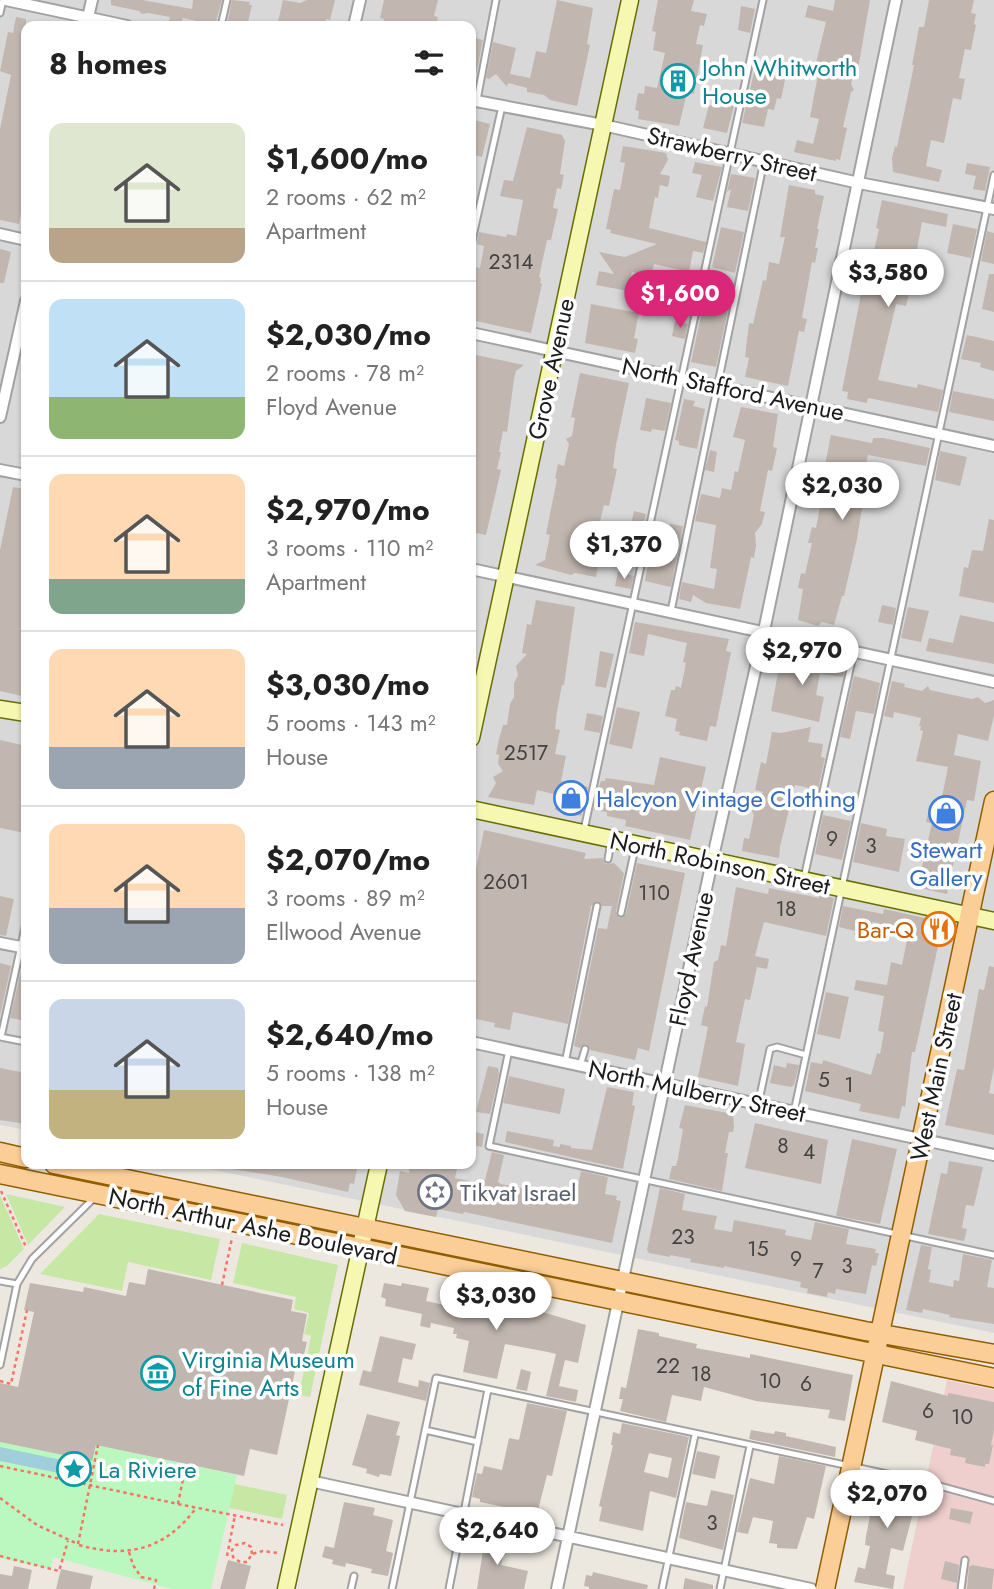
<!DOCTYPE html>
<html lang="en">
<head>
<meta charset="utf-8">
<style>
  :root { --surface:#fff; --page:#f6f6f6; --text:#222; --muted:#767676; --line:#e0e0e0; --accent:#db2777 }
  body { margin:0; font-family:Jost,sans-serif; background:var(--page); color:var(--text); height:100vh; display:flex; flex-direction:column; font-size:26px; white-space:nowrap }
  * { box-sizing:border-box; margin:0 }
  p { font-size:23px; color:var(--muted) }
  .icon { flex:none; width:38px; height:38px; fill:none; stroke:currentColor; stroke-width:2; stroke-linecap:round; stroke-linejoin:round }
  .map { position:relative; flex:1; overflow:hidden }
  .drawer { position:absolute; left:21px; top:21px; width:455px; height:1148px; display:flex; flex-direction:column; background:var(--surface); border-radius:14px; box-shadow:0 2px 5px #0004 }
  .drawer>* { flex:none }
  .price { position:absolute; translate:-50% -60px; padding:0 16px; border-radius:24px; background:#fff; color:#222; font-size:23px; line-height:46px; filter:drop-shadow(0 2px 4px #0008) }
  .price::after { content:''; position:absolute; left:50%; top:42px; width:21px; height:16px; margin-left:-10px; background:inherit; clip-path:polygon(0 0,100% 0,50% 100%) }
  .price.active { background:var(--accent); color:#fff }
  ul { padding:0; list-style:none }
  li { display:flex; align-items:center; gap:21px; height:175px; padding:0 28px }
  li+li { border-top:2px solid var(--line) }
  li span { display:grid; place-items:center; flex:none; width:196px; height:140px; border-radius:14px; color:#555 }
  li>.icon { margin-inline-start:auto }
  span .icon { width:84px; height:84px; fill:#fffc; stroke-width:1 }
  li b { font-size:30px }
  h2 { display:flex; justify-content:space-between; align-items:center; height:84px; padding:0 28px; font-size:30px }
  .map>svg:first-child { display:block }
  .residential { fill:#d9d8d8 }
  .commercial { fill:#eecfce }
  .grass { fill:#c7e7a5 }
  .park { fill:#bbf8bf }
  .water { fill:#a0ceda }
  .building { fill:#c1b7b0; fill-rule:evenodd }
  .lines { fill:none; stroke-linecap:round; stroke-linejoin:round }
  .lane-casing { stroke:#a2a2a2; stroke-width:9 }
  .street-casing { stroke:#a2a2a2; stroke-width:14 }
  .secondary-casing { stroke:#646e05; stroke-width:19 }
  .primary-casing { stroke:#905e01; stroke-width:21 }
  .path { stroke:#f87265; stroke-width:2.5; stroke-dasharray:3.5 3.5; stroke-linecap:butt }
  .lane { stroke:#fff; stroke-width:5 }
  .street { stroke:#fff; stroke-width:10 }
  .secondary { stroke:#f6f8b2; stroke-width:16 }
  .primary { stroke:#fbce97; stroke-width:18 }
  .labels { text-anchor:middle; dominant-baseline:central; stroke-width:7; stroke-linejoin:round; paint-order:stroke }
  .number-label { font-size:21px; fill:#444240 }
  .culture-label { font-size:24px; fill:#0d838f; stroke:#fff; text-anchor:start }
  .street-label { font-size:24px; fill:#1b1b1b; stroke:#fff }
  .shop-label { font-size:24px; fill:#366cbe; stroke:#fff; text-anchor:start }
  .food-label { font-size:24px; fill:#c56008; stroke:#fff; text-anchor:end }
  .worship-label { font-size:24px; fill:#5b616d; stroke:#fff; text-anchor:start }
</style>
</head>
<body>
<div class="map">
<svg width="994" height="1589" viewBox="0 0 994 1589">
  <rect width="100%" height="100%" fill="#ece8e0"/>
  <!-- residential -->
  <path class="residential" d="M0 0H994V1333L186 1164H471V26H26V1130L0 1125Z"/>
  <!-- commercial -->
  <path class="commercial" d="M947 1380 994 1390V1589H903Z"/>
  <!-- grass -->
  <path class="grass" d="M6 1194 65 1207 28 1245Z
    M0 1195 24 1249 7 1266 0 1269Z
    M99 1214 220 1239 211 1280 128 1262 122 1291 40 1274Z
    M242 1243 338 1265 310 1397 299 1395 311 1336 304 1334 309 1313 294 1309 296 1297 233 1283Z
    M187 1474 287 1495 282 1519 182 1498Z"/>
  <!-- park -->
  <path class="park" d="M0 1442 92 1461 96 1445 237 1475 211 1589H172L53 1557 51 1569 0 1558Z"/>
  <!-- water -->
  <path class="water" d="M0 1447 66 1461 67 1457 91 1462 88 1479 0 1461Z"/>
  <!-- building -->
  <path class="building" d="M111 0H142L192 9 193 0H222L215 25 183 18 181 23 169 21 170 17 148 13 142 14 139 11 111 5Z
    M232 0 250 2 249 5H252L247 26 227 25Z
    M283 0 300 3 307 0H335L330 20 326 19 325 26H277Z
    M384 0H438L434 16 438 17 436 26H383L384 19 380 18Z
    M557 0 593 8 587 44 590 45 577 106 550 100 544 95 527 92V88L508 83 507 87 496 74 489 79 486 78 493 42 516 48 510 74 530 78 536 51 546 53Z
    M658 0H694L691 11 707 14 704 26 700 25 696 44 703 45 694 94 687 92 679 126 638 119 639 111 635 110 638 93 644 94 645 86 657 88 665 53 653 50 656 32 652 31Z
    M835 0H870L858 69 854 71 851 84 854 90 851 92 843 127 847 128 840 160 836 159V161L794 152 797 140 813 144 819 119 810 117 820 64 816 63 826 22 805 17 808 5 833 11Z
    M929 0H974L971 13 976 14 974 24 976 25 971 50 965 49 959 78 965 79 961 100 953 98 944 143 931 140 926 166 942 170 939 182 893 172 892 158 895 146 897 147 911 80 914 65H912L919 27H924Z
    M741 6 755 9 750 33 738 30Z
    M16 17 26 19V186L19 224 0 220V129L11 75 0 71 8 32 13 33Z
    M471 37 483 40 476 75 471 73Z
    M756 64 787 70 781 99 777 98 774 110 768 109 764 127 742 123Z
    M725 91 737 94 727 133 703 128 709 105 721 108Z
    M471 119 490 124 482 157 471 154Z
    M527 127 562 135 565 141 560 174 564 175 561 189 557 188 553 208 558 209 551 240H547L539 277 541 278 540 283 542 284 531 333 471 320V266L480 268 484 246 477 244 479 232 506 237 507 234 516 236 523 200 500 196 504 180 513 181Z
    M623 146 666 153 668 160 660 174 670 176 668 187 660 185 658 198 655 197 649 228 706 242 703 253 693 251 689 272 654 264 651 276 632 272 628 291 596 285 599 271 614 274 599 252 625 257 657 244 610 233 611 230 606 229 614 189 620 190 625 163 620 162Z
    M695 162 722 167 713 201 696 197 702 175 692 173Z
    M967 163 990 167 985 191 973 189 976 176 965 174Z
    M731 174 755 178 748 211 727 207 731 189 727 192Z
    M789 185 815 190V194L824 196 817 229H819L815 248H818L815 263 812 262 802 318 807 319 804 332 799 331 788 386 745 377 749 358 745 357 749 323 753 324 763 280 766 281 769 262 779 264 785 237H780Z
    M882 200 948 214 946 227 922 222 914 265 907 264 901 292 909 294 906 306 896 304 878 380 917 388 918 384 943 390 938 412 868 398 867 403 847 399 848 392 842 391 863 284 866 285 879 229 876 228Z
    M953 224 977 229 971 258 947 253Z
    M721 227 744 232 735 273 712 267Z
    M987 231 994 233V264L981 261Z
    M0 249 11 252 4 283H0Z
    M989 274H994V312L982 309Z
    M714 291 731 295 716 367 691 362 706 293 713 295Z
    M591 304 639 313 634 338 638 339 635 353 585 343Z
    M675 321 688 324 685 339 672 336Z
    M967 335 994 341V371L980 367 981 363 961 359Z
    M471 354 524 365 516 371 514 379 507 432 503 431 499 452H501L497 469 501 470 486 535 471 532Z
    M580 373 629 383 616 445 613 468 617 469 609 506 604 505 594 546 597 550 595 564 598 565 596 577 575 573 571 575 535 565 545 560 550 535 546 534 557 479 555 478 558 464 564 466 569 444 566 439 572 436 575 418 571 417Z
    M953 391 994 399V421L949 412Z
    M646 398 671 403 665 431 652 429 651 432 640 430Z
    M684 399 695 401 693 406 705 409 697 449 679 445V441L675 440Z
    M741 407 778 414 773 447 777 448 772 471 768 470 760 511 765 512 762 524 755 533 756 546 754 558 751 557 740 609 706 603 693 595 691 602 679 599 682 582 714 589 717 569 710 568 716 525 695 521 701 494 720 498 722 488 731 490 735 471 738 472 745 440 733 437Z
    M831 435 872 443 873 438H884L930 448 926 466 868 455 859 495 864 496 857 539 844 596H842L834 625 822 622 818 626 798 620 803 589 798 588 801 573 805 574 812 543H808L812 527 816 528 824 486 821 485Z
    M710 450 717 452 714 472 705 470Z
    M940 451 967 457 960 486 935 480Z
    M13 487 26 489V657L22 679 26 680V697L0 691V550Z
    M634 511 646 514 643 526 631 524Z
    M989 519 994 520V603L959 596 964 567 968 568 972 550 983 551Z
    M670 524 683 526 671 587 645 581 651 548 665 551Z
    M618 572 634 576 631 589 615 586Z
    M536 600 575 607 564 685H562L557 712 555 729 560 730 555 754 566 756 561 781 588 787 581 816 555 810 558 795 537 790 534 805 488 797 496 783 493 777 503 771 498 764 499 755 496 754 499 739 503 725H507L510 704 514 697V683L518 675 516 666 527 654 522 653 527 624 531 625Z
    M882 605 896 608 893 625 878 622Z
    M908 607 929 611 921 642 901 638Z
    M960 615 994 622V664L926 651 929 638 953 643Z
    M635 622 729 639 726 651 731 652 716 727 710 726 707 741 679 735 680 732 675 731 677 719 665 716 671 690H675L676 686 681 688 686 663 683 662 687 643 648 634 644 656 629 653Z
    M600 651 614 654 606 688 595 686Z
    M788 652 845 667 843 677 820 674 816 695 824 697 819 722 771 711 779 667 785 668Z
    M854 676 880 683 874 714 856 711 850 739 840 737Z
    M892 681 905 684 904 687 922 691 928 686 930 690 948 694 972 699 978 697 985 703 994 700V715L988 741 958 734 954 755 981 761 974 801 967 800 947 894 911 886 914 869 921 871 932 823 926 822 930 805 940 807 948 767 916 761 923 731 920 730 921 726H919L921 718 894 712 893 718 884 716Z
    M617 707 640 712 632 749 609 744Z
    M587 713 603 716 600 733 584 730Z
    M811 727 808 742 823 744 821 757 825 758 818 790 795 785 780 847 779 858 742 851 744 838 749 839 754 815 752 811 763 792 755 790 761 762 766 764 772 732 781 733Z
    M0 740 26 746 25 833 0 828Z
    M660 757 706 767 690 840 625 826 626 820 607 816V812L594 810 598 789 601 781H605L606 778 654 785Z
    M823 815 851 821 842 860 815 854Z
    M861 823 887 829 886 836 905 839 899 872 853 862Z
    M484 830 586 853 584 859 602 858 606 864 614 863 624 873 616 912 619 918 626 914 637 863 685 873 649 1051 638 1048 635 1060 590 1050 586 1044 580 1048 574 1046 598 928 607 929 612 906H602L597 901 591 906 568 1024 513 1012 510 1030 494 1027 495 1023 471 1018V893Z
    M736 887 768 894 769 888 819 898 820 895 834 898 826 936 764 922 755 956 769 959 767 969 757 967 750 1000 745 999 736 1042 745 1044 738 1086 698 1077 708 1027 701 1025 705 1006 707 1007 714 962 718 960 721 945 726 946Z
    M0 896 14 899 6 936 0 935Z
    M843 906 883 914 884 909 951 924 948 939 940 937 915 1052H912L905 1107 902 1106 899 1119 859 1111 861 1104 805 1091 811 1062 822 1064 823 1060 871 1075 877 1053 880 1054 884 1032 878 1031 884 996 854 990 856 980 887 985 891 962 902 965 909 930 872 922 869 934H866L865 937 854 935 855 931 839 927Z
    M0 963 11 966 0 1016Z
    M989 966 994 967V1067L989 1093 994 1094V1135L945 1125 957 1069 964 1070 979 989 984 990Z
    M21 971 26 972V1021L10 1018Z
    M826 992 849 997 840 1039 817 1034Z
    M787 1063 799 1065 794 1085 791 1087 770 1083 774 1065 786 1068Z
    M488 1066 498 1068 499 1074 490 1114 476 1112Z
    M0 1068 26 1073V1124L0 1120Z
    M509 1076 565 1089 560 1114 503 1103Z
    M607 1087 634 1092 632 1105 635 1106 623 1169 505 1142 507 1131 554 1140 553 1146 560 1147V1144L571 1146V1148L592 1150Z
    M685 1105 733 1114 734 1128 733 1132H729L725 1153H728L722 1191 669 1179 672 1166H676L678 1158 683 1129 679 1128Z
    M755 1123 828 1140 821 1184 745 1168Z
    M471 1131 484 1134 482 1147 471 1145Z
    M852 1139 897 1149 880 1224 836 1216Z
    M492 1152 504 1155 498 1182 501 1184 575 1199 581 1171 608 1177 605 1194 617 1196 616 1200 621 1201 612 1243 464 1212 463 1214 438 1209 436 1217 405 1211 396 1195 400 1171 409 1173 410 1164H458L455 1178 484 1184Z
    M949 1161 983 1167 974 1206 966 1205 962 1228 967 1229 964 1241 928 1234 941 1173 947 1174Z
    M232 1164H358L354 1184 350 1183 348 1192 282 1177 232 1169Z
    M660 1188 685 1194 682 1210 717 1216 714 1229 732 1232 734 1220 786 1230 785 1235 811 1240 815 1222 849 1229 846 1244 876 1249 875 1253H879L876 1266 872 1265 866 1294 836 1289 835 1294 828 1292 827 1297 807 1293 808 1289 800 1287 801 1282 724 1266V1268L690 1262 691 1259 670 1255V1257L649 1253 647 1250Z
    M921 1245 932 1247 928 1269 931 1270 929 1282 953 1287 954 1280 959 1281 963 1254 992 1260 987 1287 994 1288V1324L949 1317 950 1315 923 1309 922 1313 906 1310Z
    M148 1269 293 1300 291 1311 307 1314 302 1341 307 1342 302 1363 297 1362 277 1455 250 1449 244 1476 96 1445 92 1461 0 1442V1383L18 1387 34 1312 24 1310 30 1283 83 1292 84 1287 126 1296 129 1282 145 1285Z
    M384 1283 401 1286 402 1283 429 1288 426 1301 458 1308 461 1297 539 1311 586 1325 578 1363 565 1360 559 1386 578 1390 576 1402 546 1396 556 1354 548 1352 505 1344 497 1379 463 1372 469 1341 456 1338 457 1334H453L454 1328 431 1323 430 1328 420 1326 422 1314 385 1306 386 1299 381 1297Z
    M638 1329 659 1333V1336L697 1344 696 1348 750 1358V1354L853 1375 845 1421 828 1418 830 1410 756 1401 704 1387 701 1401 672 1395 666 1422 620 1411 623 1399H619L621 1387 626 1388Z
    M380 1336 416 1344 412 1360 403 1358 398 1382 418 1387 419 1380 430 1383 426 1401 359 1385 363 1370 371 1372Z
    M521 1369 531 1372 527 1391 516 1389Z
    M891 1381 948 1396V1393L994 1402V1430L991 1445H993L989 1464H985V1467L965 1463 966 1458 950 1455 951 1449 915 1440 917 1431 882 1422Z
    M527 1403 567 1411 552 1476 547 1475 537 1514 480 1502V1499L472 1497 477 1473 482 1474 484 1466 502 1470 509 1438 519 1440Z
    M367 1414 400 1422 396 1435 400 1436 391 1476 380 1474 379 1477 366 1473 367 1469 352 1465Z
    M622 1423 689 1437 676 1498 650 1491 643 1531 599 1521 602 1507 599 1506 613 1445H611L613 1432 620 1434ZM649 1453 672 1458 668 1478 644 1472Z
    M751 1430 774 1434 775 1431 786 1433V1436L836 1447 835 1457 749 1439Z
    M697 1451 720 1456 715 1479 692 1474Z
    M779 1456 826 1466 814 1519 807 1517 797 1549 777 1548V1544L769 1543 773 1521 753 1517 748 1534 737 1532 750 1478 774 1484Z
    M881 1478 920 1486 903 1551 891 1548 886 1574 895 1576 893 1589 854 1582 858 1567 865 1569 870 1546 865 1545 866 1536 873 1501 876 1502Z
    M711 1490 734 1495 723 1550 679 1538 686 1502 707 1506Z
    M344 1502 375 1508 373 1515 393 1520 386 1551 393 1553 388 1576 371 1573 372 1569 346 1563 345 1567 332 1564 333 1560 322 1557 325 1546 334 1548Z
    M951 1508 973 1512 970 1524 949 1519Z
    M476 1534 506 1541 501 1565 528 1571 524 1589H477L483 1551 473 1549Z
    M228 1560 251 1566 245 1589H220Z
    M945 1561 959 1565 957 1583 941 1579Z
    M972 1565 994 1569 992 1589H967L969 1567Z
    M14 1566 32 1570 28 1589H0V1574L12 1576Z
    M61 1569 93 1576 90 1589H56Z
    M593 1572 648 1585 647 1589H589V1587L584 1586 586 1575 592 1576Z
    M685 1578 713 1585V1589H683Z"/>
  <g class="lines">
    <!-- lane casing -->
    <g class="lane-casing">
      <path id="lane" d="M0 13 3 0
        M221 26 227 0
        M477 100 496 0
        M471 245 502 106
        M671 611 764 161
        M584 830 763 0
        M608 859 611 842
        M804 878 854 651
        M621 913 635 848
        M0 1037 26 1042
        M1 1037 26 923
        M509 1050 489 1146 994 1255
        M565 1063 597 906
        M580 1066 585 1049
        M758 1105 770 1049 777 1047 806 1055
        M794 1112 994 175
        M0 1281 17 1284 0 1365
        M17 1284 32 1259 94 1198
        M425 1430 478 1442
        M351 1589 354 1576
        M392 1589 436 1378 925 1482 994 1501
        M449 1589 488 1389
        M662 1589 695 1435
        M720 1589 750 1446
        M961 1589 965 1560"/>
    </g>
    <!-- street casing -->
    <g class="street-casing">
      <path id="street" d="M6 0 127 26
        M86 26 92 0
        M354 26 360 0
        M471 100 603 125 859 183 994 209
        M0 234 26 240
        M471 333 994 446
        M0 417 26 301
        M0 470 26 475
        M471 569 994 682
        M0 943 26 948
        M471 1042 994 1155
        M310 1481 811 1589
        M557 1589 712 861 764 631 896 0"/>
    </g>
    <!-- secondary casing -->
    <g class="secondary-casing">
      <path id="secondary" d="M0 709 26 713
        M471 738 630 0
        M471 809 994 921
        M286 1589 379 1164"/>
    </g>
    <!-- primary casing -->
    <g class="primary-casing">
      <path id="primary" d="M0 1152 26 1158
        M54 1164 865 1331 994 1354
        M0 1174 994 1378
        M825 1589 994 801"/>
    </g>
    <!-- path -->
    <path class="path" d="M1 1191 26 1247
      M222 1285 232 1238
      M0 1381 11 1384 27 1310
      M0 1466 178 1504 186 1464
      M0 1498 37 1525 78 1544 98 1445
      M178 1504 283 1525
      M79 1545C128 1559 166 1549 196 1508
      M129 1552 133 1565 141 1577 156 1580 154 1589
      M252 1554 251 1547 245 1543 236 1545 232 1550 233 1557 240 1562H247L252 1554 263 1551 278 1553
      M0 1556 59 1571 68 1541
      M227 1556 235 1515"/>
    <!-- lane -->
    <use href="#lane" class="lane"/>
    <!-- street -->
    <use href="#street" class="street"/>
    <!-- secondary -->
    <use href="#secondary" class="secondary"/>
    <!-- primary -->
    <use href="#primary" class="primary"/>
  </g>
  <!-- icons -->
  <defs>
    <g id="building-ring" transform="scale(1.75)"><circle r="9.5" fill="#fff" stroke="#0f9aa8" stroke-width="1.5"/><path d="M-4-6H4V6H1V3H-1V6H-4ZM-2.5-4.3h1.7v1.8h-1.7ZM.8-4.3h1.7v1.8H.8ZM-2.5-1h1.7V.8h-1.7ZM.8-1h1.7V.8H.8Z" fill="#0f9aa8"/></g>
    <g id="shop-ring" transform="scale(1.75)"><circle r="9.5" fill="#fff" stroke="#3f7fe0" stroke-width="1.5"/><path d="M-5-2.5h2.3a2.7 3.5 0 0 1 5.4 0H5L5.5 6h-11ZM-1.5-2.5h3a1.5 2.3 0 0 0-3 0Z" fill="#3f7fe0"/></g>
    <g id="restaurant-ring" transform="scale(1.75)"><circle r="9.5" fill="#fff" stroke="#e8710a" stroke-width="1.5"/><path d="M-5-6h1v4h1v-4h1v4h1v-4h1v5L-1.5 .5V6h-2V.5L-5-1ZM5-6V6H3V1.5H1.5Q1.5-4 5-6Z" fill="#e8710a"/></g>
    <g id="synagogue-ring" transform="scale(1.75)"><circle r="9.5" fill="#fff" stroke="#6b7280" stroke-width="1.5"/><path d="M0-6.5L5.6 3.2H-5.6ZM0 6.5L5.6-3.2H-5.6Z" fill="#6b7280"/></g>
    <g id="museum-ring" transform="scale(1.75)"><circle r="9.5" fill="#fff" stroke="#0f9aa8" stroke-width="1.5"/><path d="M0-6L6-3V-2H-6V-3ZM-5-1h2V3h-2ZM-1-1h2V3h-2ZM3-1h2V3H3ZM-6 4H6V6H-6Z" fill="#0f9aa8"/></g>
    <g id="sight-ring" transform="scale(1.75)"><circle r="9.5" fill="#fff" stroke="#0f9aa8" stroke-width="1.5"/><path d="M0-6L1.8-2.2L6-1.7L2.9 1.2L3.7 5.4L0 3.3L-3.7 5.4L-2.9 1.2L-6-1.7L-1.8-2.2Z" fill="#0f9aa8"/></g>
  </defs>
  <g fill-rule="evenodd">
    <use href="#building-ring" x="678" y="81"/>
    <use href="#shop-ring" x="571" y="798"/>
    <use href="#shop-ring" x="946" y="813"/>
    <use href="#restaurant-ring" x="939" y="929"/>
    <use href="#synagogue-ring" x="435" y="1192"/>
    <use href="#museum-ring" x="158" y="1373"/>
    <use href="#sight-ring" x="74" y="1469"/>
  </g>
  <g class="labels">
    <!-- number labels -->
    <g class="number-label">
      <text x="511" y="262">2314</text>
      <text x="526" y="753">2517</text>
      <text x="832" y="839">9</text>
      <text x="871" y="846">3</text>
      <text x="506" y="882">2601</text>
      <text x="654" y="893">110</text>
      <text x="786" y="909">18</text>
      <text x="824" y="1080">5</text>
      <text x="849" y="1085">1</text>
      <text x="783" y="1146">8</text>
      <text x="809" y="1152">4</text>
      <text x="683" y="1237">23</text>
      <text x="758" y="1249">15</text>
      <text x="796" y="1259">9</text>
      <text x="847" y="1266">3</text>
      <text x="818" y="1271">7</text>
      <text x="668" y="1366">22</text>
      <text x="701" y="1374">18</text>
      <text x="770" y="1381">10</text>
      <text x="806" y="1384">6</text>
      <text x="928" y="1411">6</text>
      <text x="962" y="1417">10</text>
      <text x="712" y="1523">3</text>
    </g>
    <!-- culture labels -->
    <g class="culture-label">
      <text x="702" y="67">John Whitworth<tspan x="702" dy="28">House</tspan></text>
      <text x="182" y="1359">Virginia Museum<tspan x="182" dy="28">of Fine Arts</tspan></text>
      <text x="98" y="1469">La Riviere</text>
    </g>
    <!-- street labels -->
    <g class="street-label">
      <text transform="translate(732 154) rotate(13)">Strawberry Street</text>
      <text transform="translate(551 369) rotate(-78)">Grove Avenue</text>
      <text transform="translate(733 389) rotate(12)">North Stafford Avenue</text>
      <text transform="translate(720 863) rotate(12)">North Robinson Street</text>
      <text transform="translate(691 959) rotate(-78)">Floyd Avenue</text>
      <text transform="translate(936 1077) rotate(-78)">West Main Street</text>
      <text transform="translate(697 1091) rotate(12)">North Mulberry Street</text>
      <text transform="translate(253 1226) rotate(12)">North Arthur Ashe Boulevard</text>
    </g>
    <!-- shop labels -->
    <g class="shop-label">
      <text x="596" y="798">Halcyon Vintage Clothing</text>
      <text x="946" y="849" text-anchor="middle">Stewart<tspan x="946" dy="28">Gallery</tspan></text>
    </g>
    <!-- food labels -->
    <g class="food-label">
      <text x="914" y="929">Bar-Q</text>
    </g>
    <!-- worship labels -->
    <g class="worship-label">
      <text x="460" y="1192">Tikvat Israel</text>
    </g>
  </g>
</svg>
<b class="price" style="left:888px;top:309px">$3,580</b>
<b class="price active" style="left:680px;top:330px">$1,600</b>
<b class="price" style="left:842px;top:522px">$2,030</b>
<b class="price" style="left:624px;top:581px">$1,370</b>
<b class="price" style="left:802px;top:687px">$2,970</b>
<b class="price" style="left:496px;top:1332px">$3,030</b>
<b class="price" style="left:887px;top:1530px">$2,070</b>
<b class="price" style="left:497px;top:1567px">$2,640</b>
<section class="drawer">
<h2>8 homes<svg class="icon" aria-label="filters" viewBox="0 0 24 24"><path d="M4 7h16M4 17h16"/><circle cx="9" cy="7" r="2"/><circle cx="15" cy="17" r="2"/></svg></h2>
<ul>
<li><span style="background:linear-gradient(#dfe7d0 75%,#b9a48a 0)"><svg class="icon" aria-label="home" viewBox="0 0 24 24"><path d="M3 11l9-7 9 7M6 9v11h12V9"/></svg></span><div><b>$1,600/mo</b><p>2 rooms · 62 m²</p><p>Apartment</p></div></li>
<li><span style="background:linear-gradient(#bfe0f5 70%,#8fb573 0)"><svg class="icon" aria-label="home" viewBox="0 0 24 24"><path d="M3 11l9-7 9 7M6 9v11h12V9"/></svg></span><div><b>$2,030/mo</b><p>2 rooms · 78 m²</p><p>Floyd Avenue</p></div></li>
<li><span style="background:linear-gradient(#ffd9b3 75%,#7fa58c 0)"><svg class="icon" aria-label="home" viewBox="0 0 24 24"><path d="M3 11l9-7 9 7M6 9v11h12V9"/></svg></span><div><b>$2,970/mo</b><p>3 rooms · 110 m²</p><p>Apartment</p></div></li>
<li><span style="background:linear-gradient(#ffd9b3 70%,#9aa5b1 0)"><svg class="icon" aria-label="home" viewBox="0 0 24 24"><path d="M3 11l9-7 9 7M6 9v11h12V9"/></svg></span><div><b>$3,030/mo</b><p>5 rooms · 143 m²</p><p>House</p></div></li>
<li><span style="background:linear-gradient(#ffd9b3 60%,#9aa5b1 0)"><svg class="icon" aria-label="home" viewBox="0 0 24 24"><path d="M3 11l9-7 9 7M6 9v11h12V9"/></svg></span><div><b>$2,070/mo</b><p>3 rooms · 89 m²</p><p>Ellwood Avenue</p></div></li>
<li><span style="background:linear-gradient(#c9d6e8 65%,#c2b280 0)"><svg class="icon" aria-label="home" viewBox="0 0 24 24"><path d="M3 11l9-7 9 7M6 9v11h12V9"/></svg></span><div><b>$2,640/mo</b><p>5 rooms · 138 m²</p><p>House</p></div></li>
</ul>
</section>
</div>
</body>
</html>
